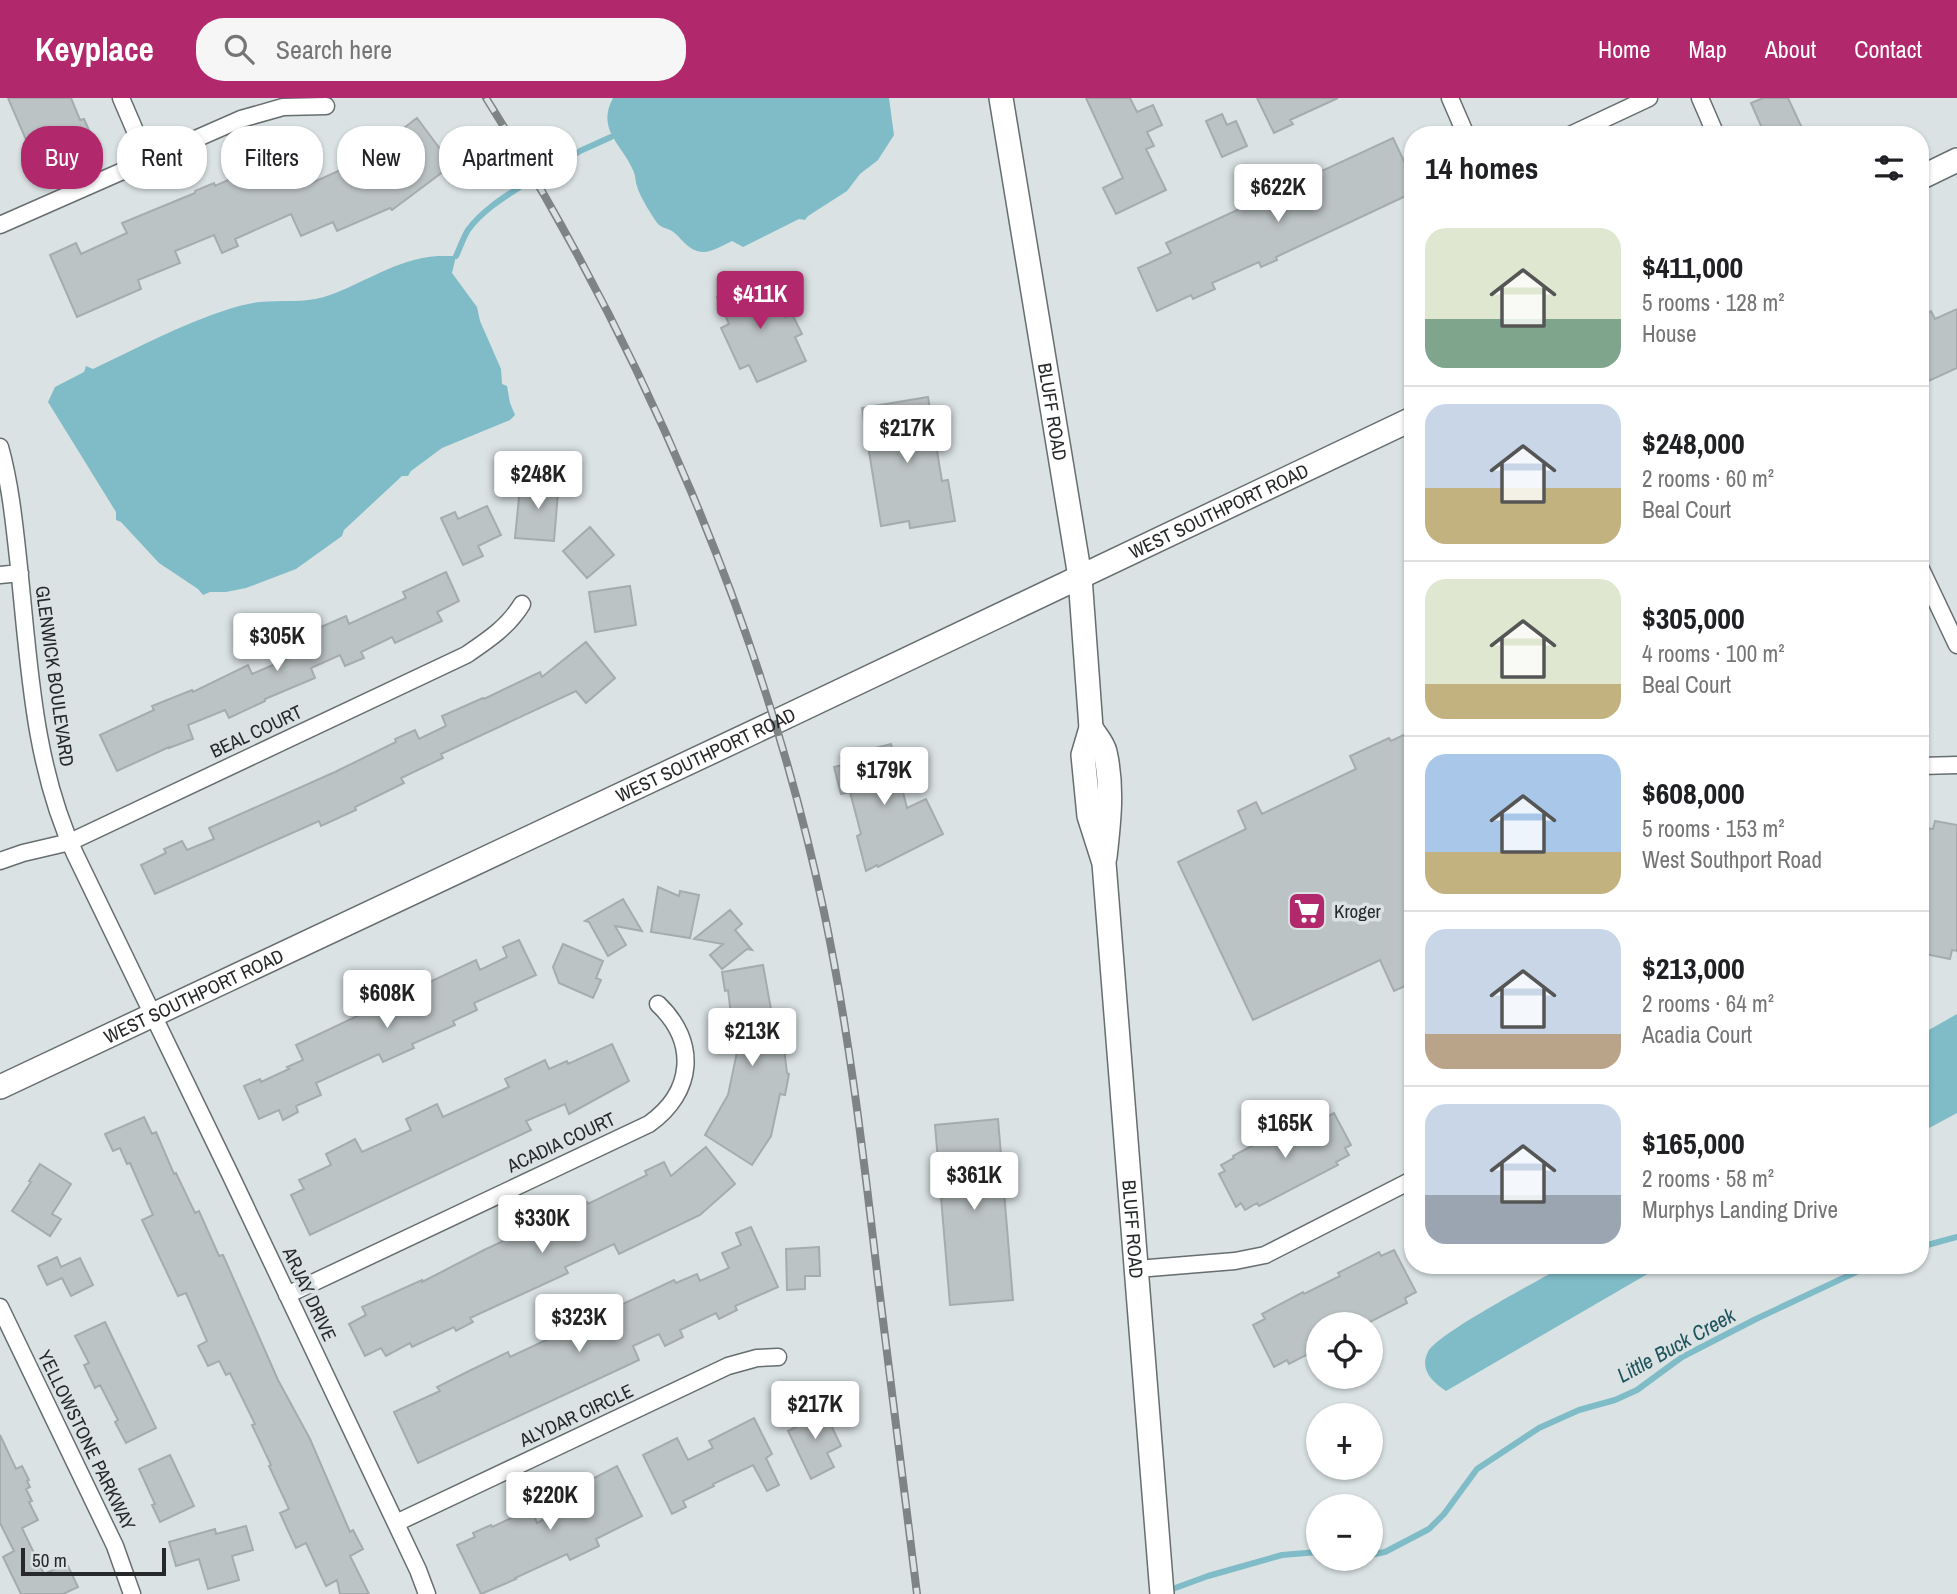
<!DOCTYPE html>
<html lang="en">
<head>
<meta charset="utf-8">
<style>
  :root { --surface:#fff; --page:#f6f6f6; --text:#202124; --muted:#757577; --line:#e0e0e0; --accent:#b1296c }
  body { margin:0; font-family:"Archivo Narrow",sans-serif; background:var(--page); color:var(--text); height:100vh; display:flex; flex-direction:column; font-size:26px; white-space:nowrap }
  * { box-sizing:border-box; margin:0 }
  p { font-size:23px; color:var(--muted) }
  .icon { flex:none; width:38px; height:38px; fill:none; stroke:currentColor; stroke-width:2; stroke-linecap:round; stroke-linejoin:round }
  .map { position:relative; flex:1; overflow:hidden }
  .details { position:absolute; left:1404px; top:28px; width:525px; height:1148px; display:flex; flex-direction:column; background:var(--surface); border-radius:28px; box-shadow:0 2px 5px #0004 }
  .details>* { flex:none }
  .guide { position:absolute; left:21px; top:28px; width:665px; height:63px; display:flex; gap:14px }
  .fabs { position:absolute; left:1306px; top:1214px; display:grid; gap:14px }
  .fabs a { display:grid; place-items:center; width:77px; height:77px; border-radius:50%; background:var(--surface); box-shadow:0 2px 5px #0004; font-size:35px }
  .scale { position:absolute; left:21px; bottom:18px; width:145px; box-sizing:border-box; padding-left:7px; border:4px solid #262829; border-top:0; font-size:19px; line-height:24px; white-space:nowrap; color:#262829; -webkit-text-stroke:5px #dae2e3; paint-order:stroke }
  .price { position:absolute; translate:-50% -60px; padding:0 16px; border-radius:7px; background:#fff; color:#222; font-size:23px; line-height:46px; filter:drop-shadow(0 2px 4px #0008) }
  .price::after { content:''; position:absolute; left:50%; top:42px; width:21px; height:16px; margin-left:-10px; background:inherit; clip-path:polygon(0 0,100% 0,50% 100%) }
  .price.on { background:var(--accent); color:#fff }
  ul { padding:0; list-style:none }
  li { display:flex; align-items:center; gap:21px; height:175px; padding:0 21px }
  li+li { border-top:2px solid var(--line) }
  li span { display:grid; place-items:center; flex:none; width:196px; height:140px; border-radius:21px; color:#555 }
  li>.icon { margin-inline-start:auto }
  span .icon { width:84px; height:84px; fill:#fffc; stroke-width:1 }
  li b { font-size:30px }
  h2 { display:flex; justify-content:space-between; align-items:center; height:84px; padding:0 21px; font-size:30px }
  .chip { padding:0 24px; border-radius:28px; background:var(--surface); box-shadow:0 2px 5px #0004; font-size:24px; line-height:63px }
  .chip.on { background:var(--accent); color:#fff }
  header { display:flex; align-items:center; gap:42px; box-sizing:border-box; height:98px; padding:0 35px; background:var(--accent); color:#fff }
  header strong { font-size:33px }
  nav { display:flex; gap:38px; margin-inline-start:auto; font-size:24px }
  .search { width:490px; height:63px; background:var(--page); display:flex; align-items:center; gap:18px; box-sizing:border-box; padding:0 24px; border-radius:28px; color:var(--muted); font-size:26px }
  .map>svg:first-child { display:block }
  .water { fill:#7fbcc8 }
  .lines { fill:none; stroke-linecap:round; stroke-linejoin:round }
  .stream { stroke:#7fbcc8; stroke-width:6 }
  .building { fill:#bcc3c4; stroke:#a5acae; stroke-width:2 }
  .minor-casing { stroke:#676e6f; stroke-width:19 }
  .secondary-casing { stroke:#676e6f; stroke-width:26 }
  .minor { stroke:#fff; stroke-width:16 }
  .secondary { stroke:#fff; stroke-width:23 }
  .rail-casing { stroke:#7e8384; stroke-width:8 }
  .rail { stroke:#dae2e3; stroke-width:5; stroke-dasharray:16; stroke-linecap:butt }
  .labels { text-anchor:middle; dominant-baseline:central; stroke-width:7; stroke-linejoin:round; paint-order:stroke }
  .street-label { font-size:19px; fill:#262829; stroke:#dae2e3 }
  .poi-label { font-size:19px; fill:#262829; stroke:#dae2e3; text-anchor:start }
  .water-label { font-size:21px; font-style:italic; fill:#1f545d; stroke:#dae2e3 }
</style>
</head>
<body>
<header>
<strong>Keyplace</strong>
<div class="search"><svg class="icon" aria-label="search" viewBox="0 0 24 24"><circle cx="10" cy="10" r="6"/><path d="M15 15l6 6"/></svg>Search here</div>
<nav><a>Home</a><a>Map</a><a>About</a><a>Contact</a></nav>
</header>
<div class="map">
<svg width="1957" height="1496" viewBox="0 0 1957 1496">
  <rect width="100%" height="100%" fill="#dae2e3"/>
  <!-- water -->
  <path class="water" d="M613 0H889L894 37 878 62 860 76 847 93 808 118 805 122 799 121 743 149 732 143C721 148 709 157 697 153 685 149 681 139 672 133 667 130 662 130 658 126 652 118 639 97 637 88 635 83 636 78 633 72 622 46 596 32 613 0Z
    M438 158H456L452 175 477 209 480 223 501 271 502 286 507 288 510 305 515 317 510 322 442 350 411 373 408 378H402L344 432 342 438 296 471 246 490 226 494H210L203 497 198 491 159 465 121 424 116 422V414L48 304 55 289 84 274 86 268 93 271C137 250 182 226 229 211 239 208 250 205 260 204 281 202 304 205 324 199 364 186 395 161 438 158Z
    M1957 916V1015L1920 1035V937Z
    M1566 1167H1663L1446 1293C1432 1284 1419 1271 1428 1254 1436 1236 1543 1180 1566 1167Z"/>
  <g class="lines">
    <!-- stream -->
    <path class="stream" d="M547 73 580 53 611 39
      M456 158C460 150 463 140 468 132 481 114 501 101 520 89
      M1920 1149 1957 1139
      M1370 1457 1385 1454 1429 1431 1444 1416 1477 1371 1539 1330 1579 1312 1615 1302 1637 1292 1682 1259 1756 1221 1871 1167
      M1167 1493 1208 1478 1282 1457 1318 1454"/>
  </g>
  <!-- building -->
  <path class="building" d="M8 0H71L80 22 84 21 93 41 36 65Z
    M1086 0H1130L1137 14 1153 7 1162 27 1147 34 1154 48 1146 51 1166 92 1116 116 1103 90 1123 80Z
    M1257 0H1338L1290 22 1293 26 1274 35Z
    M1763 0H1788L1802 30 1787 37H1765L1751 5Z
    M1222 16 1227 27 1236 23 1247 48 1222 59 1206 23Z
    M417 20 452 67 392 112 390 110 337 133 333 124 301 138 291 116 235 141 238 148 222 155 214 137 175 153 180 165 138 182 141 191 77 219 50 157 76 145 81 156 127 135 122 125 195 95V93L214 85 215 88 260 68 268 86 296 73 303 89 347 69 351 77 396 43 392 39Z
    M1393 40 1412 80V95L1276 159 1277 162 1261 169 1259 164 1212 185 1215 191 1193 201 1191 197 1157 213 1138 170 1171 155 1166 145Z
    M763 179 775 206 779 204 785 219 792 216 802 236 795 239 806 263 757 284 749 267 740 271 721 230 729 226 717 199Z
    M1957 211V270L1920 287V219L1931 213 1935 221Z
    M928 299 942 383 948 382 955 423 910 430 909 423 881 428 862 310Z
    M541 380 559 382 554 443 515 440 520 389 540 390Z
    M487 408 501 437 478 448 483 458 463 467 441 420 455 414 458 421Z
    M590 429 614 457 587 480 563 453Z
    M446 474 459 503 437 514 442 523 395 545 392 539 361 554 364 560 345 568 340 557 311 570 315 580 265 601V603L229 620 225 612 188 627 193 641 169 650V649L117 673 100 637 154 612 152 608 192 592 193 594 248 567 252 576 313 550 307 535 346 518 349 526 406 500 403 494Z
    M630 488 636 527 595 534 589 494Z
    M586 544 615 580 586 605 576 593 441 656 443 660 401 680 404 685 355 709 356 712 321 728 319 723 155 796 141 767 166 755 164 751 182 743 187 752 214 741 209 730 335 674 396 644 395 641 415 632 419 641 446 628 442 618 483 600 484 601 540 574 542 579Z
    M1412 633V885L1394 893 1380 862 1253 922 1178 764 1246 731 1238 713 1256 704 1262 716 1356 671 1350 658 1389 640 1391 643Z
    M891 646 907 710 926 701 943 736 878 769 877 767 866 773 857 738 861 736 850 694 841 696 834 669 843 667 841 659Z
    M1935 723 1957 727V853L1952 852 1950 861 1920 855V756L1925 730 1933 731Z
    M658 789 679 798 680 793 699 797 690 840 651 834Z
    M623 801 642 833 615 828 626 847 608 858 589 824 585 823Z
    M730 812 742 826 735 832 752 852 747 851 722 871 710 857 723 846 694 841Z
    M519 842 536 877 474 905 477 912 453 923 455 927 412 946 414 950 383 964 379 956 316 985 321 997 296 1008 298 1014 283 1022 279 1012 259 1021 244 988 260 981 261 984 289 971 287 969 303 962 296 947 476 862 480 872 507 859 503 849Z
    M563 846 603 863 596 880 601 882 593 900 559 885 553 869Z
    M763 867 772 917 780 916 787 975 789 976 785 997 780 996 771 1038 752 1067 705 1037 728 997 740 940 734 941 728 892 725 893 722 874Z
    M612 946 629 983 569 1016 565 1006 526 1023 531 1032 310 1137 291 1097 304 1091 299 1082 331 1067 326 1056 355 1041 362 1054 411 1032 406 1021 437 1006 443 1019 509 989 505 981 545 962 549 971 567 963 568 966Z
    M1325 1012 1328 1018 1334 1015 1351 1047 1345 1050 1349 1057 1336 1064 1338 1067 1259 1108 1257 1105 1245 1112 1241 1105 1236 1109 1219 1076 1225 1073 1221 1067 1234 1060 1233 1058 1311 1016 1313 1019Z
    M144 1019 152 1036 156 1034 174 1076 176 1075 195 1115 199 1113 219 1158 223 1157 278 1282 310 1341 350 1434 353 1432 363 1451 350 1458 369 1496H340L337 1482 326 1488 306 1445 296 1450 280 1415 289 1411 269 1368 271 1367 252 1327 255 1326 230 1275 226 1277 219 1263 208 1268 198 1248 207 1243 186 1195 178 1198 142 1122 153 1117 130 1065 127 1066 120 1050 113 1053 105 1036Z
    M998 1021 1013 1202 950 1207 935 1027Z
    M706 1049 735 1086 700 1117 619 1156 614 1146 565 1169 568 1175 470 1220 473 1224 456 1233 454 1229 412 1249 410 1245 386 1258 381 1250 365 1258 349 1226 366 1217 362 1209 422 1182V1184L484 1152 569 1112 587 1104 588 1106 647 1077 645 1073 664 1064 671 1078Z
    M40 1066 71 1086 52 1116 61 1121 50 1138 12 1113 31 1084 29 1083Z
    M751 1129 778 1189 735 1208 737 1212 719 1221 716 1215 680 1232 683 1239 665 1248 659 1236 633 1248 639 1262 418 1365 394 1314 440 1293 437 1289 467 1274 508 1254 510 1259 557 1237 554 1232 590 1215 593 1220 674 1182 676 1185 697 1176 700 1183 729 1170 722 1155 741 1147 736 1135Z
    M819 1149 820 1178H805V1191L787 1192 786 1151Z
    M1394 1152 1416 1194 1405 1200 1407 1205 1364 1227H1318V1251L1289 1266 1287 1262 1274 1269 1253 1227 1265 1221 1262 1216 1303 1194 1304 1196 1340 1178 1338 1175 1379 1154 1381 1158Z
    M57 1159 61 1169 80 1160 93 1187 71 1198 62 1180 47 1187 38 1168Z
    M105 1224 156 1330 126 1345 115 1324 118 1322 100 1287 95 1290 84 1267 89 1265 75 1238Z
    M821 1306 841 1348 827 1355 834 1369 811 1381 788 1333 802 1326 797 1317Z
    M754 1320 772 1356 766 1360 779 1387 767 1393 753 1367 713 1386 714 1388 683 1403 686 1409 672 1416 643 1357 677 1340 688 1362 713 1350 709 1343Z
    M0 1337 16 1371 22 1368 29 1382 27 1383 30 1389 26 1391 32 1403 29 1404 38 1422 22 1430 44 1476 67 1466 78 1489 63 1496H21L3 1459 14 1453 0 1425Z
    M170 1357 194 1408 160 1424 152 1407 155 1406 139 1371Z
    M617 1368 642 1418 596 1441 599 1448 570 1462 567 1456 515 1480 516 1481 481 1496 457 1447 475 1439 473 1435 491 1427 492 1429 531 1411 537 1425 564 1411 558 1399Z
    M246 1428 253 1452 232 1458 239 1482 208 1491 199 1461 176 1468 169 1444 215 1431 216 1436Z"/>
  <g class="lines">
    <!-- minor casing -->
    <g class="minor-casing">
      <path id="minor" d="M121 0 148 63
        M1450 0 1466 37
        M1700 0 1716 37
        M1570 37 1649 0
        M0 127 241 21 283 9 326 8
        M0 349C10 385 14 423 18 460 29 560 32 664 75 756L230 1076 418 1472 427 1496
        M1920 469 1957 547
        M0 477 20 475
        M1920 668 1957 667
        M0 763 23 755 70 744 466 557C488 542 508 529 522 506
        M1137 1171 1235 1163 1265 1157 1412 1082
        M287 1197 649 1026C694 994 698 944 658 906
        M0 1209 115 1448 132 1496
        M396 1425 728 1268 757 1260 778 1259"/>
    </g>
    <!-- secondary casing -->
    <g class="secondary-casing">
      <g id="secondary">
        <path id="s1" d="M1001 0 1080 479 1091 630 1083 657 1089 718 1104 765 1162 1496"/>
        <path d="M1920 80 1957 62"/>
        <path d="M1091 630C1095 637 1103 645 1105 654 1113 689 1109 724 1105 759"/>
        <path id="s2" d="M0 989 775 624 1412 321"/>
      </g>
    </g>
    <!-- minor -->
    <use href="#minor" class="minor"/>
    <!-- secondary -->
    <use href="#secondary" class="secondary"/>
    <!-- rail casing -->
    <g class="rail-casing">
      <path id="rail" d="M486 0C642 249 763 526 824 814 849 933 863 1054 877 1174 890 1281 904 1389 917 1496"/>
    </g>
    <!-- rail -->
    <use href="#rail" class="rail"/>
  </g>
  <!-- icons -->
  <defs>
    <g id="supermarket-square" transform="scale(2.0125)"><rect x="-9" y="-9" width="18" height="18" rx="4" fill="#b1296c" stroke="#dae2e3"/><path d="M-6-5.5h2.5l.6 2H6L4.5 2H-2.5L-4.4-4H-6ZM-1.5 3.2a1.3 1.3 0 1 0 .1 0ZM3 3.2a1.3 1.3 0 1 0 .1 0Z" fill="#fff"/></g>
  </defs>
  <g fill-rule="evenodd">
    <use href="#supermarket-square" x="1307" y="813"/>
  </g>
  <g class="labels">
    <!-- street labels -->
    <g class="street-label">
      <text stroke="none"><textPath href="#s1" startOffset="318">BLUFF ROAD</textPath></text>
      <text stroke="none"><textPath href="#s2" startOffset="1348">WEST SOUTHPORT ROAD</textPath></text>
      <text transform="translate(55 578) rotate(82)">GLENWICK BOULEVARD</text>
      <text transform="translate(256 633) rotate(-25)">BEAL COURT</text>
      <text stroke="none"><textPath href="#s2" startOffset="780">WEST SOUTHPORT ROAD</textPath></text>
      <text stroke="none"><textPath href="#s2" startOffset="214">WEST SOUTHPORT ROAD</textPath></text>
      <text transform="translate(561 1044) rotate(-25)">ACADIA COURT</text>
      <text stroke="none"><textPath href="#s1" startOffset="1143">BLUFF ROAD</textPath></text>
      <text transform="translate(310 1196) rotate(65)">ARJAY DRIVE</text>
      <text transform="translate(576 1317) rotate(-25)">ALYDAR CIRCLE</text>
      <text transform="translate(87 1342) rotate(64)">YELLOWSTONE PARKWAY</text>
    </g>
    <!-- poi labels -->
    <g class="poi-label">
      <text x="1334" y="813">Kroger</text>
    </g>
    <!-- water labels -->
    <g class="water-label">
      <text transform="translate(1676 1247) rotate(-29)">Little Buck Creek</text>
    </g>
  </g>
</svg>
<div class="fabs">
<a><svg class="icon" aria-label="locate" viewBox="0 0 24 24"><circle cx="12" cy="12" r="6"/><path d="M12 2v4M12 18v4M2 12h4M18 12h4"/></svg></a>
<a>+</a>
<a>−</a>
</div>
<div class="scale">50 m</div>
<b class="price" style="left:1278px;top:126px">$622K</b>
<b class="price on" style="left:760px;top:233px">$411K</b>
<b class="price" style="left:907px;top:367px">$217K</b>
<b class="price" style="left:538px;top:413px">$248K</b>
<b class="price" style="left:277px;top:575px">$305K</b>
<b class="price" style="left:884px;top:709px">$179K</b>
<b class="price" style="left:387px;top:932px">$608K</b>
<b class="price" style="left:752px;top:970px">$213K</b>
<b class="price" style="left:1285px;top:1062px">$165K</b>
<b class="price" style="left:974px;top:1114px">$361K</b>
<b class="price" style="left:542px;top:1157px">$330K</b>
<b class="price" style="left:579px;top:1256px">$323K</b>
<b class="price" style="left:815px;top:1343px">$217K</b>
<b class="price" style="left:550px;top:1434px">$220K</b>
<div class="guide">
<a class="chip on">Buy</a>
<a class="chip">Rent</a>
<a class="chip">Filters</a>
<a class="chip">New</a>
<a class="chip">Apartment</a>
</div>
<section class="details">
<h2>14 homes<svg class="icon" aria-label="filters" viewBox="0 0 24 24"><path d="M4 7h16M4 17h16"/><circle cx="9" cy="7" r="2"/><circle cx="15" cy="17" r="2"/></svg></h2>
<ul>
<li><span style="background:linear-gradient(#dfe7d0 65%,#7fa58c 0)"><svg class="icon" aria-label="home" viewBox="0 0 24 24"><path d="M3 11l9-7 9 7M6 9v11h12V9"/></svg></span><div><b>$411,000</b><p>5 rooms · 128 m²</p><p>House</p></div></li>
<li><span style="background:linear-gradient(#c9d6e8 60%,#c2b280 0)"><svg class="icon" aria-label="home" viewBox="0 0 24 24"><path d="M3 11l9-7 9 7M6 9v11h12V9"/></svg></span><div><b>$248,000</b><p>2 rooms · 60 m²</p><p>Beal Court</p></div></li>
<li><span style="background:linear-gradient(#dfe7d0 75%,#c2b280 0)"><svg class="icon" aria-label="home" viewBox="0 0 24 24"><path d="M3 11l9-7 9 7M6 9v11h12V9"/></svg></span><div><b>$305,000</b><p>4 rooms · 100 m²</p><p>Beal Court</p></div></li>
<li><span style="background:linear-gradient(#a9c7e8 70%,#c2b280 0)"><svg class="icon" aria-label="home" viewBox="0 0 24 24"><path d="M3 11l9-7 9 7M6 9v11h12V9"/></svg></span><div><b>$608,000</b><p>5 rooms · 153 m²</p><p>West Southport Road</p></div></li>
<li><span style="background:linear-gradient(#c9d6e8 75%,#b9a48a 0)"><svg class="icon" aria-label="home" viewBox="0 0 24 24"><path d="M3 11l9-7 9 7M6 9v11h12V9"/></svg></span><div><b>$213,000</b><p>2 rooms · 64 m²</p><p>Acadia Court</p></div></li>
<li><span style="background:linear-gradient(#c9d6e8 65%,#9aa5b1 0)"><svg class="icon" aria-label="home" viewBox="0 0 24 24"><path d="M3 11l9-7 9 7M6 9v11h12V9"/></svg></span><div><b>$165,000</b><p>2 rooms · 58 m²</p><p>Murphys Landing Drive</p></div></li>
</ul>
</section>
</div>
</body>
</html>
